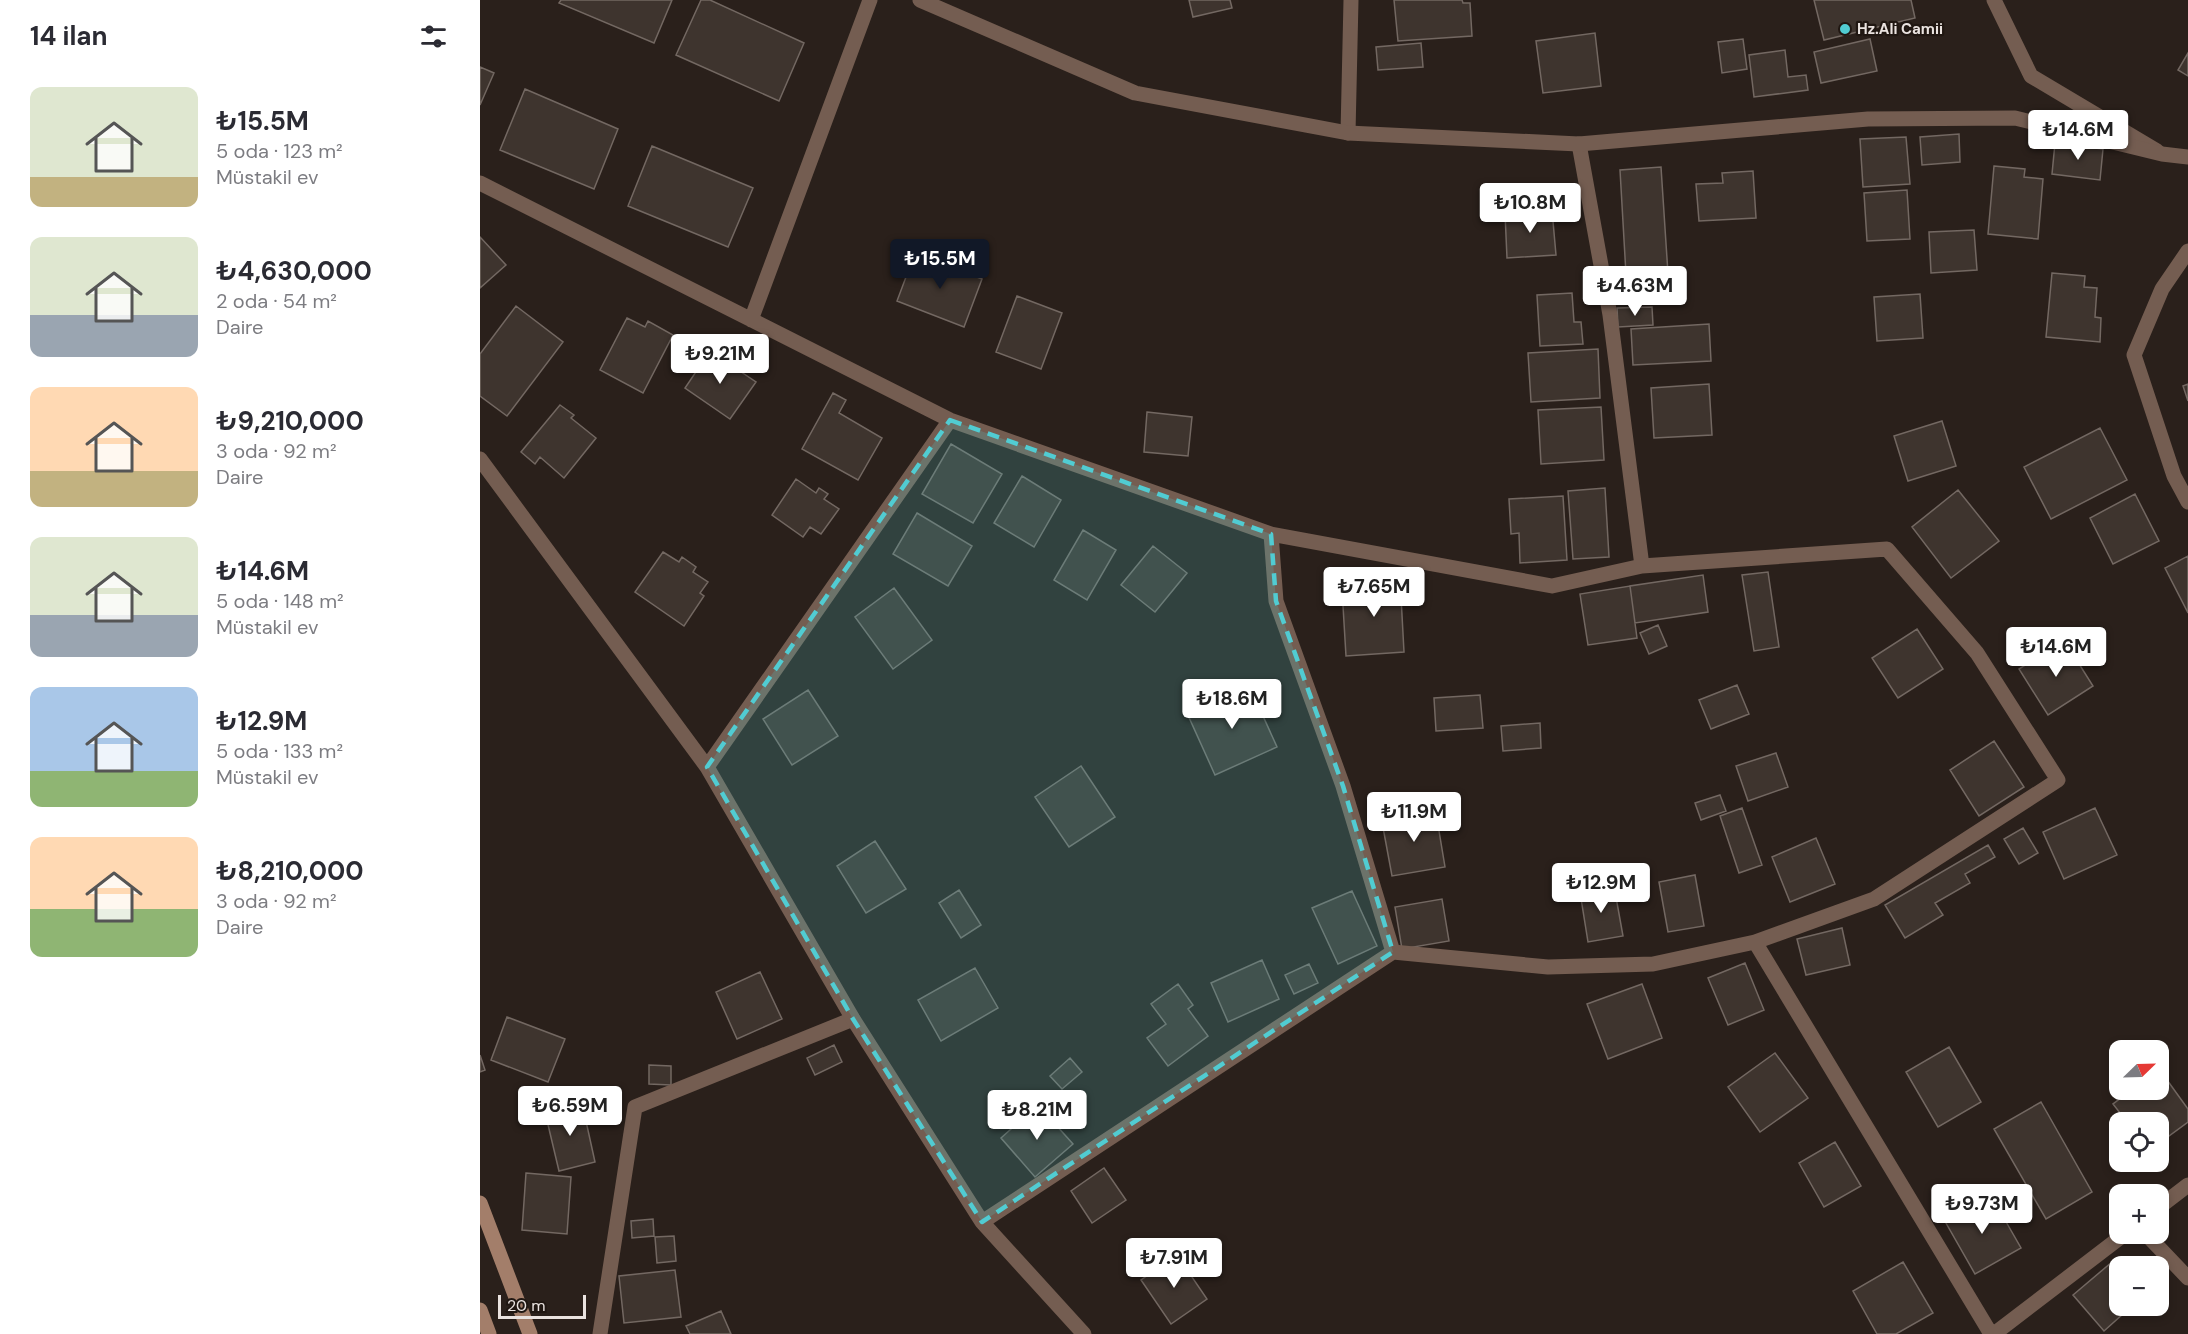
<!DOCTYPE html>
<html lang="tr">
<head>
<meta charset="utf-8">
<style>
  :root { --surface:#fff; --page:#f2f2f3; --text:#2b2b33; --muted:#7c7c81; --accent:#111827 }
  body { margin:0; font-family:"DM Sans",sans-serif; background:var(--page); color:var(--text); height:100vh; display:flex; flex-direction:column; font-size:22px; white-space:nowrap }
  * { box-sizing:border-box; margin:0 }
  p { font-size:20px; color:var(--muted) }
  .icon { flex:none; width:33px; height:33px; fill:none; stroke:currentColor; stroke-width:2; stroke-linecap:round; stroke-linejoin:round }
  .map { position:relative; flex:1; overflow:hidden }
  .details { display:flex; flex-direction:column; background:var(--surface); width:480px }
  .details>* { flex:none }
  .needle { width:39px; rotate:67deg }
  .tools { position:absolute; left:1629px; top:1040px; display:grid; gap:12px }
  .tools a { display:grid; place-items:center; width:60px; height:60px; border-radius:12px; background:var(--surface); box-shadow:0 3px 9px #0003; font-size:30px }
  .scale { position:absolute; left:18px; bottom:15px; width:88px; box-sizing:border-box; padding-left:6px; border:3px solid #eae3e0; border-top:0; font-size:16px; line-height:21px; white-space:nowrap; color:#eae3e0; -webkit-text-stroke:4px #201712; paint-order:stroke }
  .price { position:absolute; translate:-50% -51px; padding:0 14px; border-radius:6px; background:#fff; color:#222; font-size:20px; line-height:39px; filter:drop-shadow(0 2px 3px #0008) }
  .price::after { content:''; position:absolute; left:50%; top:36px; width:18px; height:14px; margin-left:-9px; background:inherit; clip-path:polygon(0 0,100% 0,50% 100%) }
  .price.active { background:var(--accent); color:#fff }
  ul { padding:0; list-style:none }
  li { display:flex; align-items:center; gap:18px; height:150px; padding:0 30px }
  li span { display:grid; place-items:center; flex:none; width:168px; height:120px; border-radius:12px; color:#555 }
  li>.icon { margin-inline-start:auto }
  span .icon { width:72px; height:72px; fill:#fffc; stroke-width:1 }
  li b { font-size:26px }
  h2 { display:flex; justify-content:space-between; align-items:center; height:72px; padding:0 30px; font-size:26px }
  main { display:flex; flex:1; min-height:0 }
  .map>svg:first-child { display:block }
  .building { fill:#3e342e; stroke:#736862; stroke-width:1.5 }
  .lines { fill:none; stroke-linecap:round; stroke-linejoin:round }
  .service { stroke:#745d51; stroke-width:15 }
  .minor { stroke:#745d51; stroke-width:15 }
  .tertiary { stroke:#745d51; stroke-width:15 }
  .secondary { stroke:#a37e6a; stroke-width:15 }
  .marked { fill:#51ccd2; fill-opacity:0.2; stroke:#51ccd2; stroke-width:4.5; stroke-dasharray:12 8; stroke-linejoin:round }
  .poi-dot { fill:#51ccd2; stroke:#201712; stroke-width:2 }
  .labels { text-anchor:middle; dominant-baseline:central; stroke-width:4.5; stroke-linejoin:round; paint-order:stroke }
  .poi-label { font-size:15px; font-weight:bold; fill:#eae3e0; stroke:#201712; text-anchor:start }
</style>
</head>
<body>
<main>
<section class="details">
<h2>14 ilan<svg class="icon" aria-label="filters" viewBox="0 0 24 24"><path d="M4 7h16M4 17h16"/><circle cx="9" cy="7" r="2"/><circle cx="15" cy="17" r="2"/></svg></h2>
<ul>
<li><span style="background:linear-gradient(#dfe7d0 75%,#c2b280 0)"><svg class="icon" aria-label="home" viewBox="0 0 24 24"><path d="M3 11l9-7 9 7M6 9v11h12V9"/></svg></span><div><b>₺15.5M</b><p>5 oda · 123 m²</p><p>Müstakil ev</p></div></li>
<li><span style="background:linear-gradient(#dfe7d0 65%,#9aa5b1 0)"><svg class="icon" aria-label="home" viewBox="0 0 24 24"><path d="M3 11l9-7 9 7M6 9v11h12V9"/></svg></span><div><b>₺4,630,000</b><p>2 oda · 54 m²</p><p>Daire</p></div></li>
<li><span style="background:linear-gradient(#ffd9b3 70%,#c2b280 0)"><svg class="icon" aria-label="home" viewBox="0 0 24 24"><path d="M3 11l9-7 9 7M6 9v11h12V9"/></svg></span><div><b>₺9,210,000</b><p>3 oda · 92 m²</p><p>Daire</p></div></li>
<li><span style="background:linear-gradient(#dfe7d0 65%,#9aa5b1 0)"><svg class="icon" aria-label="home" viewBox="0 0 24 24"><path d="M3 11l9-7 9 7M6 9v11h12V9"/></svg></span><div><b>₺14.6M</b><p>5 oda · 148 m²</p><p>Müstakil ev</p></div></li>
<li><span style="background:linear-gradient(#a9c7e8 70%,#8fb573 0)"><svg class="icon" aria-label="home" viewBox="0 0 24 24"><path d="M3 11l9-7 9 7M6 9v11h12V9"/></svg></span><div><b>₺12.9M</b><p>5 oda · 133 m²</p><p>Müstakil ev</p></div></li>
<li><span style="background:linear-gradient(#ffd9b3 60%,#8fb573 0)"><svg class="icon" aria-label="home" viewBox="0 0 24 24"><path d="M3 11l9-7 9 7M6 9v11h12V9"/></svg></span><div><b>₺8,210,000</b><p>3 oda · 92 m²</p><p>Daire</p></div></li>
</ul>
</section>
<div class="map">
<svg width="1708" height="1334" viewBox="0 0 1708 1334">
  <rect width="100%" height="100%" fill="#2a201b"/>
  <!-- building -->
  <path class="building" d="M81 0H192L174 43 79 3Z
    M221 0H230L324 43 299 101 196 55Z
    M709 0H750L752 8 713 17Z
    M914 0H982L983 3H990L992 36 918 41Z
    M1334 0H1431L1435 18 1344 40Z
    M1115 33 1121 86 1063 93 1056 41Z
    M1263 39 1267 69 1242 73 1238 42Z
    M1390 39 1397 71 1341 83 1334 52Z
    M941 43 943 67 898 70 896 47Z
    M1305 50 1308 77 1326 75 1328 90 1274 97 1269 55Z
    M1708 53V76L1698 70Z
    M0 67 14 73 0 105Z
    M45 89 138 129 114 189 20 150Z
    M1479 134 1480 162 1442 165 1440 137Z
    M1426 137 1430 184 1383 187 1380 139Z
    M1575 143 1623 149 1620 180 1572 174Z
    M172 146 273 188 248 247 148 206Z
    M1514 166 1545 169 1544 177 1563 179 1558 239 1508 234Z
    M1181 167 1189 289 1147 292 1140 170Z
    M1273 171 1276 218 1219 221 1216 184 1243 183 1242 173Z
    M1427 190 1430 239 1387 241 1384 193Z
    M1072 210 1076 255 1027 258 1025 213Z
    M1494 230 1497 270 1451 273 1449 232Z
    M0 237 26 265 0 288Z
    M435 253 502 279 484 327 417 301Z
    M1572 273 1605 276 1604 287 1617 288 1615 317 1621 318 1620 342 1566 337Z
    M1092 293 1094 322H1101L1103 344 1060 346 1057 295Z
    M1440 294 1443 338 1397 341 1394 297Z
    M537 296 582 313 561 369 516 352Z
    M36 306 83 342 27 416 0 396V354Z
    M1172 307 1173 325 1138 327 1137 308Z
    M147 318 165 327 168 321 193 335 163 393 120 370Z
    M1229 324 1231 361 1153 365 1151 329Z
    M1118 349 1120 398 1051 402 1048 353Z
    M230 351 276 382 250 419 205 388Z
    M1229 384 1232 435 1174 438 1171 388Z
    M1708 384V401L1703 386Z
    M353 393 366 400 359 413 402 438 378 480 322 449Z
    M80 405 94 415 91 418 116 438 84 478 60 457 55 464 41 452Z
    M1121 407 1124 460 1061 464 1058 410Z
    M667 412 712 417 708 456 664 452Z
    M1462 421 1476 466 1428 481 1414 436Z
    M1620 428 1647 480 1571 519 1544 467Z
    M471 444 522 474 493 523 442 494Z
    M542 476 581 500 554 547 514 523Z
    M316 479 336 493 339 488 348 494 344 499 359 509 341 534 330 527 323 537 292 515Z
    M1125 488 1129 557 1093 559 1088 491Z
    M1478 490 1519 541 1471 578 1432 527Z
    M1655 494 1679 541 1633 564 1610 518Z
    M1083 496 1087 560 1040 563 1039 533 1031 534 1029 499Z
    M437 513 492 546 468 586 413 554Z
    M603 530 636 550 607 600 574 580Z
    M673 546 707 573 675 612 641 585Z
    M183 552 199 562 202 557 216 567 213 572 228 582 220 593 224 596 204 626 155 592Z
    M1708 556V613L1685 568Z
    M1288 572 1299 647 1274 651 1262 575Z
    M1223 575 1228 612 1155 623 1150 586Z
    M920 578 924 652 866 656 862 589 884 588V581Z
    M1150 586 1157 638 1108 645 1100 594Z
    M414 588 452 640 413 669 375 617Z
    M1178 625 1187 646 1169 654 1160 633Z
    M1437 629 1463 669 1418 698 1392 658Z
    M1584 640 1613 686 1568 715 1539 669Z
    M769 685 797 747 735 775 707 713Z
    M1257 685 1269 714 1231 729 1219 700Z
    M328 690 358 736 312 765 283 719Z
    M1000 695 1003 728 956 731 954 698Z
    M1060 723 1061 748 1023 751 1021 726Z
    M1514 741 1544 787 1499 816 1470 770Z
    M1296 753 1308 787 1268 801 1256 766Z
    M601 766 635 817 589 847 555 797Z
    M1240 795 1246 811 1221 820 1215 803Z
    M955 807 965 867 912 876 902 822 938 816 937 811Z
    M1262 808 1282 865 1259 873 1240 816Z
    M1615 808 1637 855 1584 879 1563 832Z
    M1543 828 1558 853 1539 864 1524 839Z
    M1336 838 1355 884 1310 902 1292 857Z
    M395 841 426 889 386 913 357 866Z
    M1508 845 1515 857 1485 874 1490 883 1455 903 1463 915 1425 938 1405 905Z
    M1215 875 1224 926 1188 932 1179 882Z
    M1134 886 1143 936 1108 942 1100 892Z
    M479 890 501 925 481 938 459 903Z
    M872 891 897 946 858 964 832 908Z
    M962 899 969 941 922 949 915 907Z
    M1362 928 1370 965 1326 975 1317 939Z
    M782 960 799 999 748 1022 731 983Z
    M1265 963 1284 1010 1248 1025 1228 978Z
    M829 964 838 983 814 994 805 975Z
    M495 968 518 1008 461 1041 438 1000Z
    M280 972 302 1019 257 1039 236 992Z
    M698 984 713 1005 708 1009 728 1036 688 1066 667 1038 686 1024 671 1004Z
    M1162 984 1182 1038 1128 1059 1107 1004Z
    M27 1017 85 1039 68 1082 11 1060Z
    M354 1045 362 1062 335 1075 327 1058Z
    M1469 1047 1501 1102 1458 1127 1426 1072Z
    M1295 1053 1328 1098 1280 1132 1248 1087Z
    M0 1055 5 1070 0 1072Z
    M590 1058 602 1072 582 1089 570 1076Z
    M169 1065 191 1066V1085L169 1084Z
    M1682 1073 1708 1109V1122L1678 1144V1122H1647L1633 1104 1653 1089H1678V1075Z
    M1561 1102 1612 1192 1566 1219 1514 1129Z
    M102 1103 115 1162 79 1171 65 1112Z
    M558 1105 593 1144 555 1177 521 1138Z
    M1355 1142 1381 1186 1344 1207 1319 1163Z
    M624 1168 646 1200 612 1223 591 1191Z
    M46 1173 91 1177 87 1234 42 1230Z
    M1513 1199 1541 1248 1495 1274 1462 1216 1479 1206 1485 1216Z
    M173 1219 174 1236 152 1238 151 1221Z
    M194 1236 196 1261 177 1263 175 1237Z
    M697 1255 727 1299 691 1324 661 1280Z
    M1423 1262 1453 1313 1416 1334H1397L1373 1291Z
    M1632 1262 1640 1271V1305H1653L1624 1331 1593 1295Z
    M195 1270 201 1317 144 1323 139 1276Z
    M241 1311 251 1334H210L206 1326Z"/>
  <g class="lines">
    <!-- service -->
    <path class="service" d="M120 1334 155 1107 373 1019"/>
    <!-- minor -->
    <path class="minor" d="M1514 0 1551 76 1677 151
      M868 133 871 0
      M1099 144 1130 315 1162 566
      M0 183 470 420 791 534 1072 586 1162 566 1407 549 1497 653 1578 780 1394 899 1275 942 1173 964 1068 967 913 952 502 1222
      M1708 251 1682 289 1654 355 1694 476 1708 502
      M271 320 390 0
      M0 459 227 767 373 1019 502 1222 604 1334
      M791 534 796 601 863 786 913 952
      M227 767 470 420
      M1275 942 1511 1334
      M1678 1208 1708 1185
      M1665 1233 1708 1278
      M1514 1334 1646 1233"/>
    <!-- tertiary -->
    <path class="tertiary" d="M440 0 655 93 868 133 1099 144 1388 119 1535 118 1682 154 1708 157"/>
    <!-- secondary -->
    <path class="secondary" d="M0 1203 50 1334
      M0 1310 9 1334"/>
  </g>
  <!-- marked area -->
  <path class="marked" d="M470 420 791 534 796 601 863 786 913 952 502 1222 373 1019 227 767Z"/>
  <!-- markers -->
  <circle class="poi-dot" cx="1365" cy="29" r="6"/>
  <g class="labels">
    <!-- poi labels -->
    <g class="poi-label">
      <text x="1377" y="29">Hz.Ali Camii</text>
    </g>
  </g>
</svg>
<div class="tools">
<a><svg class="needle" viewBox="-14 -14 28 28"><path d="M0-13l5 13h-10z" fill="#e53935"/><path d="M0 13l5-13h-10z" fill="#7c7c81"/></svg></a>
<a><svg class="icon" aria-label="locate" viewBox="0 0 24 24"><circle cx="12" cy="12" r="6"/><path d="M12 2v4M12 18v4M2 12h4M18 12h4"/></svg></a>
<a>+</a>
<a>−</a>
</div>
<div class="scale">20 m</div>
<b class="price" style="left:1598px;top:161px">₺14.6M</b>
<b class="price" style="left:1050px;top:234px">₺10.8M</b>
<b class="price active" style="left:460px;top:290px">₺15.5M</b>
<b class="price" style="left:1155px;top:317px">₺4.63M</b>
<b class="price" style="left:240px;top:385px">₺9.21M</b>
<b class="price" style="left:894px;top:618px">₺7.65M</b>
<b class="price" style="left:1576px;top:678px">₺14.6M</b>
<b class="price" style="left:752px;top:730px">₺18.6M</b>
<b class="price" style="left:934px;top:843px">₺11.9M</b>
<b class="price" style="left:1121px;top:914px">₺12.9M</b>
<b class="price" style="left:90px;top:1137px">₺6.59M</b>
<b class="price" style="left:557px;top:1141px">₺8.21M</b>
<b class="price" style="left:1502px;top:1235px">₺9.73M</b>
<b class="price" style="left:694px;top:1289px">₺7.91M</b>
</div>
</main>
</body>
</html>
